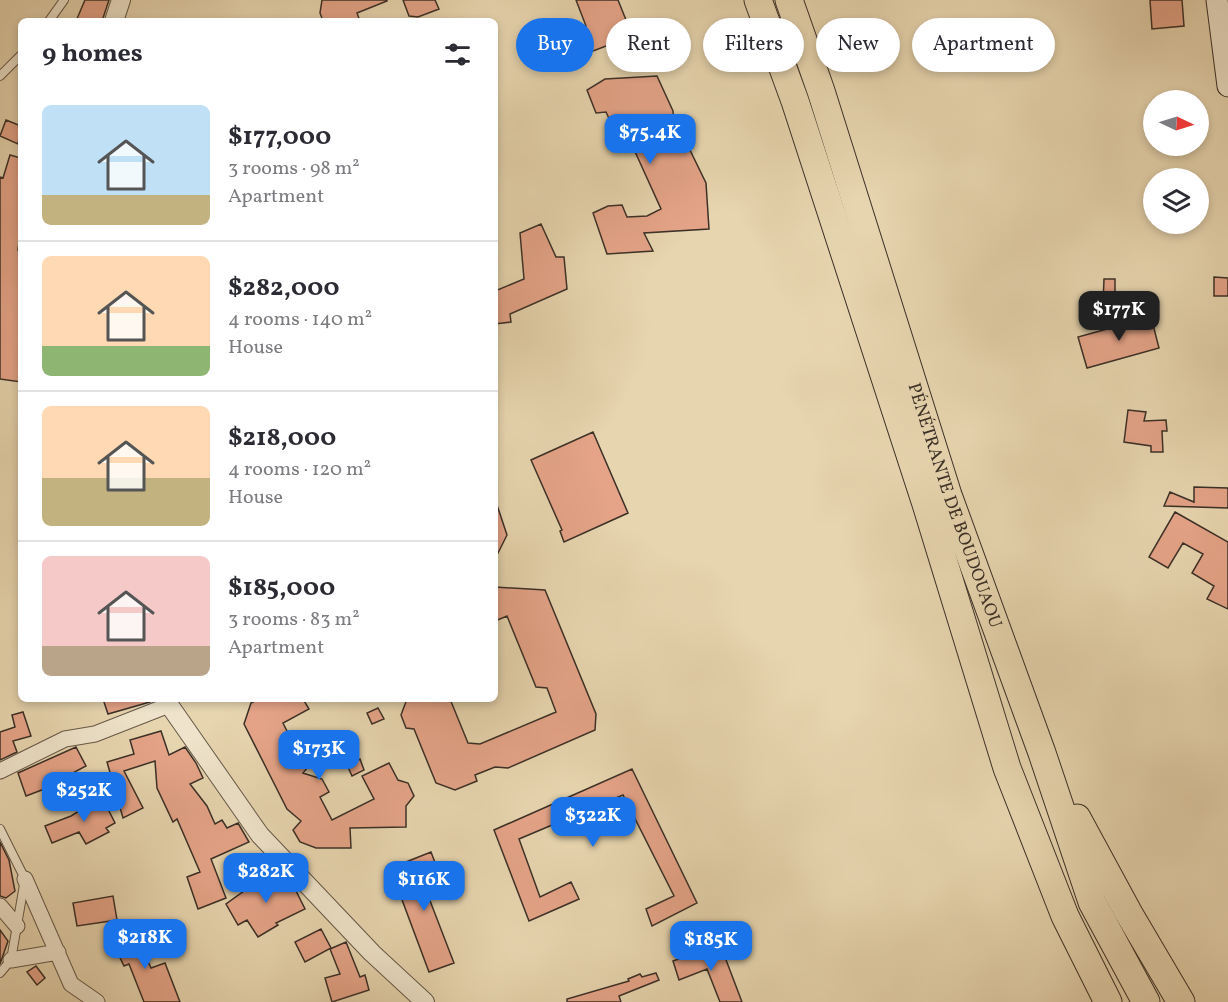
<!DOCTYPE html>
<html lang="en">
<head>
<meta charset="utf-8">
<style>
  :root { --surface:#fff; --page:#f2f2f3; --text:#2b2b33; --muted:#7c7c81; --line:#e1e1e2; --accent:#1a73e8 }
  body { margin:0; font-family:Vollkorn,serif; background:var(--page); color:var(--text); height:100vh; display:flex; flex-direction:column; font-size:22px; white-space:nowrap }
  * { box-sizing:border-box; margin:0 }
  p { font-size:20px; color:var(--muted) }
  .icon { flex:none; width:33px; height:33px; fill:none; stroke:currentColor; stroke-width:2; stroke-linecap:round; stroke-linejoin:round }
  .map { position:relative; flex:1; overflow:hidden }
  .side { position:absolute; left:18px; top:18px; width:480px; height:684px; display:flex; flex-direction:column; background:var(--surface); border-radius:9px; box-shadow:0 3px 9px #0003 }
  .side>* { flex:none }
  .hud { position:absolute; left:516px; top:18px; width:570px; height:54px; display:flex; gap:12px }
  .needle { width:39px; rotate:94deg }
  .tools { position:absolute; left:1143px; top:90px; display:grid; gap:12px }
  .tools a { display:grid; place-items:center; width:66px; height:66px; border-radius:50%; background:var(--surface); box-shadow:0 3px 9px #0003; font-size:30px }
  .price { position:absolute; translate:-50% -51px; padding:0 14px; border-radius:12px; background:var(--accent); color:#fff; font-size:20px; line-height:39px; filter:drop-shadow(0 2px 3px #0008) }
  .price::after { content:''; position:absolute; left:50%; top:36px; width:18px; height:14px; margin-left:-9px; background:inherit; clip-path:polygon(0 0,100% 0,50% 100%) }
  .price.active { background:#222; color:#fff }
  ul { padding:0; list-style:none }
  li { display:flex; align-items:center; gap:18px; height:150px; padding:0 24px }
  li+li { border-top:2px solid var(--line) }
  li span { display:grid; place-items:center; flex:none; width:168px; height:120px; border-radius:9px; color:#555 }
  li>.icon { margin-inline-start:auto }
  span .icon { width:72px; height:72px; fill:#fffc; stroke-width:1 }
  li b { font-size:26px }
  h2 { display:flex; justify-content:space-between; align-items:center; height:72px; padding:0 24px; font-size:26px }
  .tag { padding:0 21px; border-radius:27px; background:var(--surface); box-shadow:0 3px 9px #0003; font-size:21px; line-height:54px }
  .tag.active { background:var(--accent); color:#fff }
  .map>svg:first-child { display:block }
  .building { fill:#e5a488; stroke:#3b3027; stroke-width:1.5 }
  .lines { fill:none; stroke-linecap:round; stroke-linejoin:round }
  .service-casing { stroke:#665949; stroke-width:10 }
  .minor-casing { stroke:#665949; stroke-width:17 }
  .tertiary-casing { stroke:#665949; stroke-width:20 }
  .secondary-casing { stroke:#3b3027; stroke-width:23 }
  .motorway-casing { stroke:#3b3027; stroke-width:29 }
  .service { stroke:#efe4cb; stroke-width:8 }
  .minor { stroke:#efe4cb; stroke-width:15 }
  .tertiary { stroke:#efe4cb; stroke-width:18 }
  .secondary { stroke:#efe4cb; stroke-width:21 }
  .motorway { stroke:#e7d5af; stroke-width:27 }
  .labels { text-anchor:middle; dominant-baseline:central; stroke-width:4.5; stroke-linejoin:round; paint-order:stroke }
  .street-label { font-size:18px; fill:#3b3027; stroke:#efe4cb }
</style>
</head>
<body>
<div class="map">
<svg width="1228" height="1002" viewBox="0 0 1228 1002">
  <rect width="100%" height="100%" fill="#e7d5af"/>
  <filter id="stains"><feTurbulence type="fractalNoise" baseFrequency=".00333" numOctaves="4"/><feColorMatrix values="0 0 0 0 .2 0 0 0 0 .09 0 0 0 0 .02 0 0 0 .5 -.17"/></filter>
  <radialGradient id="worn" r=".72"><stop offset=".6" stop-color="#630" stop-opacity="0"/><stop offset="1" stop-color="#630" stop-opacity=".3"/></radialGradient>
  <!-- building -->
  <path class="building" d="M85 0H109L102 21H76Z
    M322 0H387V1L357 13 360 21H323L320 13Z
    M403 0H435L439 9 418 17 409 16Z
    M576 0H618L628 25 622 40 572 59 563 35 586 26Z
    M1150 0H1182L1184 26 1152 29Z
    M657 76 673 111 675 135 679 134 681 144 686 142 706 183 709 229 644 233 653 251 607 254 593 213 608 206 622 205 627 217 647 216 661 209 627 134H616L606 112 596 113 587 90 605 79Z
    M6 120 21 126 18 144 0 136Z
    M10 155 21 158V227L18 250H21V382L0 379V177L3 178Z
    M541 224 556 257H564L567 289 510 314 511 322 495 324V291L524 279 520 233Z
    M1214 277 1228 278V296H1214Z
    M1104 279H1115V304H1103Z
    M1151 293 1152 305H1139L1138 294Z
    M1151 317 1159 348 1087 368 1078 337Z
    M1128 410 1146 412 1144 421 1166 420 1167 431H1162L1163 452H1151V446L1124 442Z
    M593 432 628 513 564 542 560 531 562 530 531 460Z
    M1194 487 1228 488V508L1164 506 1170 492 1194 502Z
    M497 505 507 535 495 559V506Z
    M1175 512 1228 542V609L1207 599 1214 586 1192 573 1203 554 1183 543 1168 568 1149 557Z
    M495 587 545 590 596 714 595 730 508 768 495 767 475 775 477 781 455 790 436 783 414 729 406 728 401 715 407 699H450L468 743 480 744 556 712 547 688 536 687 507 616 495 621Z
    M103 699H149L150 702 108 714Z
    M259 699H303L309 709 283 723 295 747H307L313 761 303 773 322 779 329 792 320 797 332 820 374 799 362 776 389 763 398 780 408 783 414 796 406 806V827L350 828 351 848H316L300 842 293 830 301 821 287 809 244 724 251 703Z
    M378 708 384 719 372 724 367 713Z
    M23 712 31 736 13 741 17 752 0 760V732L15 727 12 715Z
    M161 731 169 755 185 747 196 763 203 778 190 784 207 806 215 824 222 820 227 828 238 823 249 842 211 859 226 898 198 909 187 877 200 872 177 819 173 822 157 788 155 761 124 771 143 808 123 818 107 762 134 754 130 740Z
    M76 747 86 766 54 783 55 785 26 796 18 773Z
    M360 759 364 770 352 776 347 765Z
    M632 769 697 903 652 926 646 909 674 896 623 795 519 839 540 897 571 882 579 899 529 921 494 830Z
    M102 797 115 823 106 828 109 832 86 844 79 832 52 843 45 826 71 816Z
    M0 842 9 860 15 891 6 898 0 896Z
    M431 852 439 873 422 880 454 963 429 972 398 889 404 886 398 870 408 866 406 862Z
    M278 871 282 880 285 878 294 887 305 909 276 923 278 925 258 937 247 920 238 925 226 904 258 881Z
    M113 896 117 920 77 926 73 903Z
    M132 926 151 968 165 963 180 1002H144L129 964 124 966 112 941 121 938 119 932Z
    M321 929 331 948 305 962 295 942Z
    M0 930 8 941 0 964Z
    M346 942 360 977 365 975 369 990 332 1002 325 978 340 974 330 949Z
    M720 944 742 1002H720L707 969 679 980 673 961Z
    M36 966 45 978 37 985 27 972Z
    M656 973 659 980 619 996 621 1002H567V999L629 981 628 979 640 974 642 977Z"/>
  <g class="lines">
    <!-- service casing -->
    <g class="service-casing">
      <path id="service" d="M49 21 64 0
        M0 76 21 55
        M0 829 25 879 11 960 0 973"/>
    </g>
    <!-- minor casing -->
    <g class="minor-casing">
      <path id="minor" d="M0 771 65 739 95 734 169 705
        M25 879 71 984 97 1002
        M0 906 17 926
        M11 960 58 952"/>
    </g>
    <!-- tertiary casing -->
    <g class="tertiary-casing">
      <path id="tertiary" d="M114 21 121 0
        M165 699 260 835 372 953 425 1002"/>
    </g>
    <!-- secondary casing -->
    <g class="secondary-casing">
      <path id="secondary" d="M1217 0 1228 86"/>
    </g>
    <!-- motorway casing -->
    <g class="motorway-casing">
      <g id="motorway">
        <path d="M758 0 795 101 926 504 1007 768 1065 916 1108 1002"/>
        <path id="s1" d="M789 0 821 91 948 495 1042 753 1092 902 1146 1002"/>
        <path d="M1077 818 1128 912 1181 1002"/>
      </g>
    </g>
    <!-- service -->
    <use href="#service" class="service"/>
    <!-- minor -->
    <use href="#minor" class="minor"/>
    <!-- tertiary -->
    <use href="#tertiary" class="tertiary"/>
    <!-- secondary -->
    <use href="#secondary" class="secondary"/>
    <!-- motorway -->
    <use href="#motorway" class="motorway"/>
  </g>
  <g class="labels">
    <!-- street labels -->
    <g class="street-label">
      <text stroke="none"><textPath href="#s1" startOffset="532">PÉNÉTRANTE DE BOUDOUAOU</textPath></text>
    </g>
  </g>
  <rect width="100%" height="100%" filter="url(#stains)"/>
  <rect width="100%" height="100%" fill="url(#worn)"/>
</svg>
<div class="tools">
<a><svg class="needle" viewBox="-14 -14 28 28"><path d="M0-13l5 13h-10z" fill="#e53935"/><path d="M0 13l5-13h-10z" fill="#7c7c81"/></svg></a>
<a><svg class="icon" aria-label="layers" viewBox="0 0 24 24"><path d="M12 4l9 5-9 5-9-5zM3 14l9 5 9-5"/></svg></a>
</div>
<b class="price" style="left:650px;top:165px">$75.4K</b>
<b class="price active" style="left:1119px;top:342px">$177K</b>
<b class="price" style="left:319px;top:781px">$173K</b>
<b class="price" style="left:84px;top:823px">$252K</b>
<b class="price" style="left:593px;top:848px">$322K</b>
<b class="price" style="left:266px;top:904px">$282K</b>
<b class="price" style="left:424px;top:912px">$116K</b>
<b class="price" style="left:145px;top:970px">$218K</b>
<b class="price" style="left:711px;top:972px">$185K</b>
<div class="hud">
<a class="tag active">Buy</a>
<a class="tag">Rent</a>
<a class="tag">Filters</a>
<a class="tag">New</a>
<a class="tag">Apartment</a>
</div>
<section class="side">
<h2>9 homes<svg class="icon" aria-label="filters" viewBox="0 0 24 24"><path d="M4 7h16M4 17h16"/><circle cx="9" cy="7" r="2"/><circle cx="15" cy="17" r="2"/></svg></h2>
<ul>
<li><span style="background:linear-gradient(#bfe0f5 75%,#c2b280 0)"><svg class="icon" aria-label="home" viewBox="0 0 24 24"><path d="M3 11l9-7 9 7M6 9v11h12V9"/></svg></span><div><b>$177,000</b><p>3 rooms · 98 m²</p><p>Apartment</p></div></li>
<li><span style="background:linear-gradient(#ffd9b3 75%,#8fb573 0)"><svg class="icon" aria-label="home" viewBox="0 0 24 24"><path d="M3 11l9-7 9 7M6 9v11h12V9"/></svg></span><div><b>$282,000</b><p>4 rooms · 140 m²</p><p>House</p></div></li>
<li><span style="background:linear-gradient(#ffd9b3 60%,#c2b280 0)"><svg class="icon" aria-label="home" viewBox="0 0 24 24"><path d="M3 11l9-7 9 7M6 9v11h12V9"/></svg></span><div><b>$218,000</b><p>4 rooms · 120 m²</p><p>House</p></div></li>
<li><span style="background:linear-gradient(#f6c9c9 75%,#b9a48a 0)"><svg class="icon" aria-label="home" viewBox="0 0 24 24"><path d="M3 11l9-7 9 7M6 9v11h12V9"/></svg></span><div><b>$185,000</b><p>3 rooms · 83 m²</p><p>Apartment</p></div></li>
</ul>
</section>
</div>
</body>
</html>
